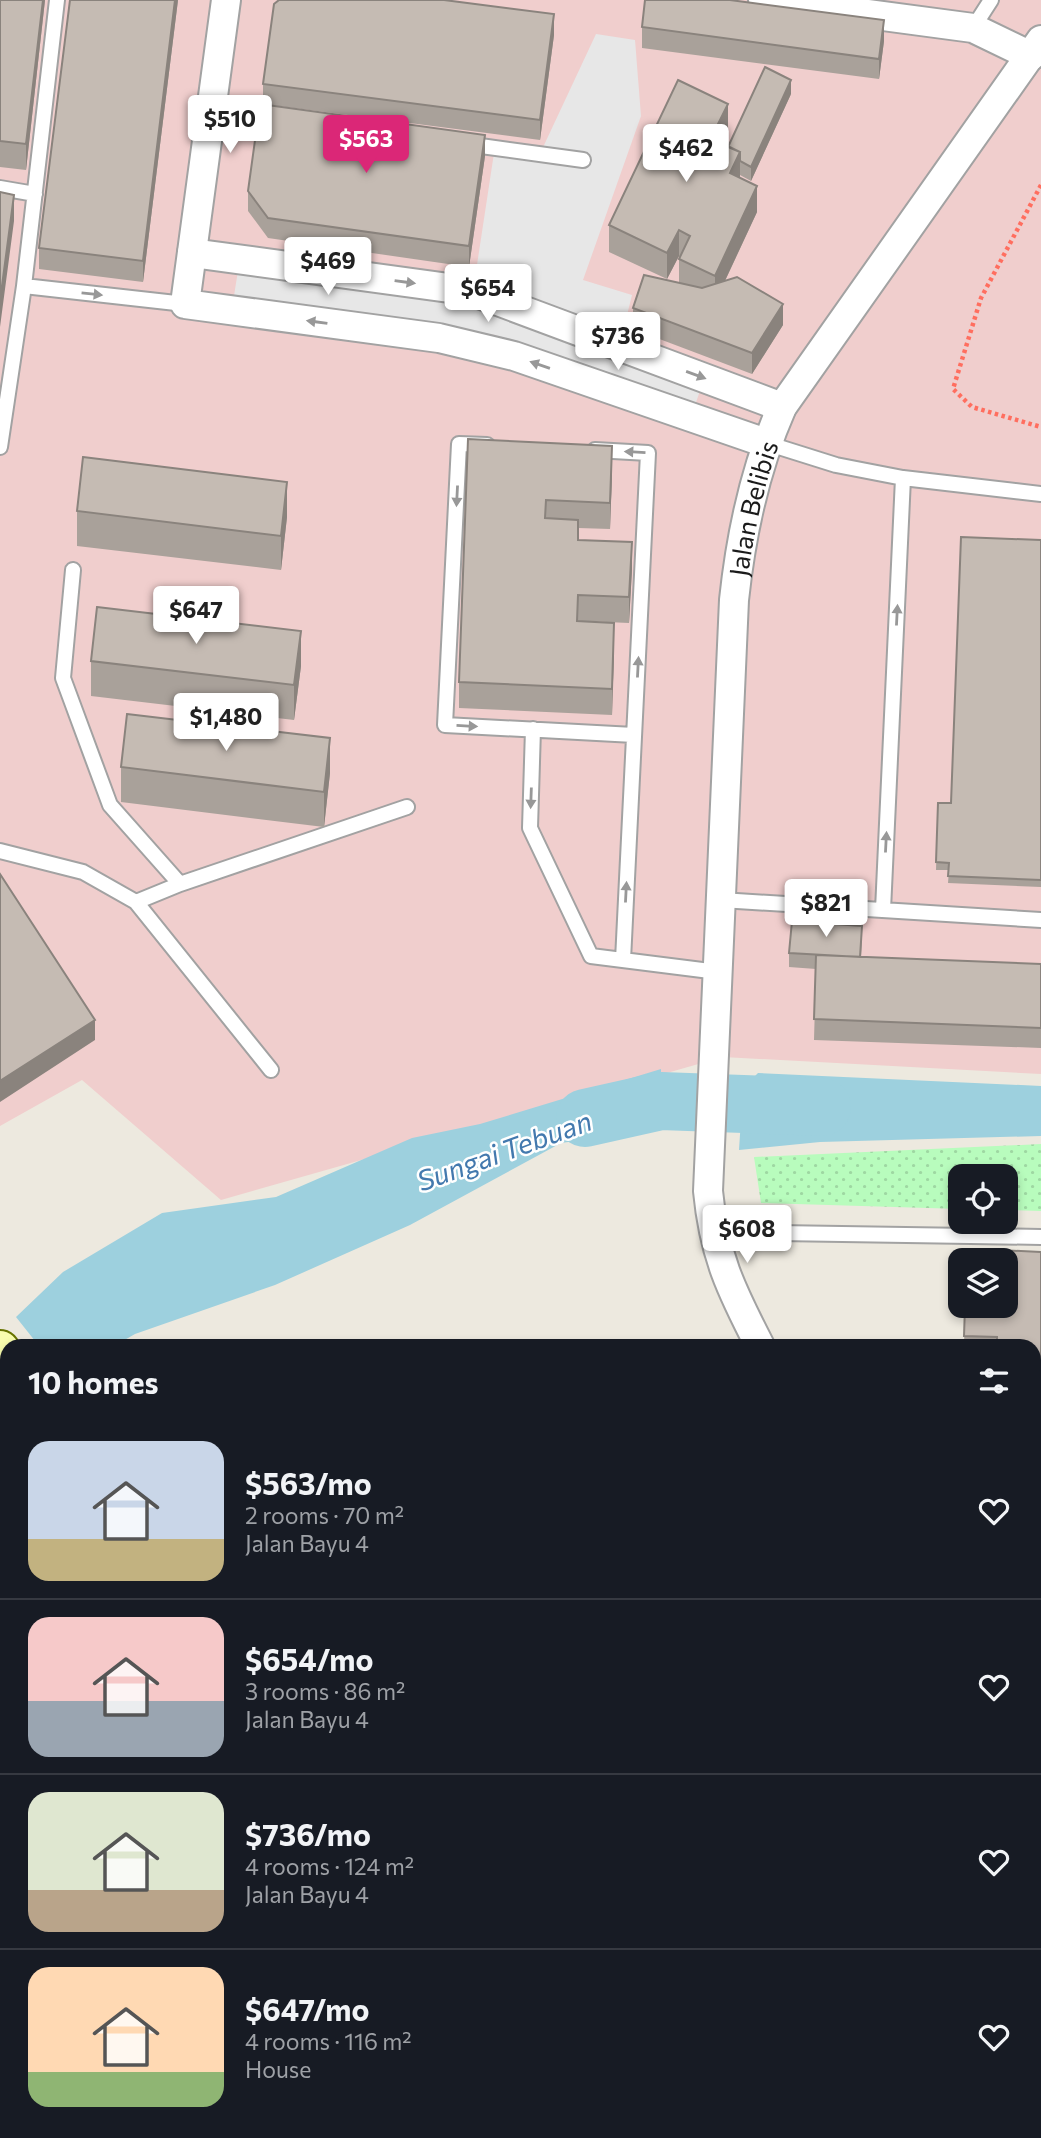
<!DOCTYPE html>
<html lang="en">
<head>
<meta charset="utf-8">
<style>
  :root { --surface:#171b24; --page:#20242c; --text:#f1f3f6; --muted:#9ea1a6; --line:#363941; --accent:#db2777 }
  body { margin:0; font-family:Commissioner,sans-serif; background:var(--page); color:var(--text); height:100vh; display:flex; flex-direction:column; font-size:26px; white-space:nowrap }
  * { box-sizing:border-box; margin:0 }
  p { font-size:23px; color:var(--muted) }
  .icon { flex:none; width:38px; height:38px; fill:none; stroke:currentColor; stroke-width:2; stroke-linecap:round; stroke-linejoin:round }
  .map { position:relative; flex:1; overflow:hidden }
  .side { position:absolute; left:0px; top:1339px; width:1041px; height:800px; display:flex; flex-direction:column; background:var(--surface); border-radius:21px 21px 0 0; box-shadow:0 4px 10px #0003 }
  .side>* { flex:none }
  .buttons { position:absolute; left:948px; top:1164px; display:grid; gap:14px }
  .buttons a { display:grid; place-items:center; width:70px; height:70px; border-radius:14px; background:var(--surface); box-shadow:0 4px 10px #0003; font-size:35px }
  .price { position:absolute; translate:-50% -60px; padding:0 16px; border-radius:7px; background:#fff; color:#222; font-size:23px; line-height:46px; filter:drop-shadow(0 2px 4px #0008) }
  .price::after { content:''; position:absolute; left:50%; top:42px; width:21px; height:16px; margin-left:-10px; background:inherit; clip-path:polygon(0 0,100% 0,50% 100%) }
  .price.current { background:var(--accent); color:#fff }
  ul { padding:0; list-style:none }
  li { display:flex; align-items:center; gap:21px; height:175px; padding:0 28px }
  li+li { border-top:2px solid var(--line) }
  li span { display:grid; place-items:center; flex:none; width:196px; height:140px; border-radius:21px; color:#555 }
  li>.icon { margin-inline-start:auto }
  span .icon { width:84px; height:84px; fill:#fffc; stroke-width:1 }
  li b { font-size:30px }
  h2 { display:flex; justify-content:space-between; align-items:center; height:84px; padding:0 28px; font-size:30px }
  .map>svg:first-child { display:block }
  .commercial { fill:#f0cecd }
  .education { fill:#ffffd7 }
  .park { fill:url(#park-dots) }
  .parking { fill:#e7e7e7 }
  .water { fill:#9dd0de }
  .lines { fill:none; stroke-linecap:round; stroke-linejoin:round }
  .river { stroke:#9dd0de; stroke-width:58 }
  .lane-casing { stroke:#a2a2a2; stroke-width:18 }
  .street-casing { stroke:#a2a2a2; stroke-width:32 }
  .secondary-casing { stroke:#687400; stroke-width:42 }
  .path { stroke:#ff6e5f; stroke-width:4.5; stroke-dasharray:3.5 3.5; stroke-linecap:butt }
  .lane { stroke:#fff; stroke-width:14 }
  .street { stroke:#fff; stroke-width:28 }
  .secondary { stroke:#f9fdae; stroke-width:38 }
  .wall { fill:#a9a19a }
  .shaded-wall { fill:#8a837d }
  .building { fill:#c5bbb3; stroke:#8a837d; stroke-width:2 }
  .oneway { fill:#989898 }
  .labels { text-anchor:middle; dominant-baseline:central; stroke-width:5; stroke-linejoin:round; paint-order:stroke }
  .street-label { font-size:26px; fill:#1b1b1b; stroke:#fff }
  .water-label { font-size:28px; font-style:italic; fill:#4379ae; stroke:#fff }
</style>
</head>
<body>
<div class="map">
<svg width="1041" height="2138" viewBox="0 0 1041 2138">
  <defs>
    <pattern id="park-dots" width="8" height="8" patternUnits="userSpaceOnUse" patternTransform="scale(1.75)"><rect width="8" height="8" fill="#b8fcbd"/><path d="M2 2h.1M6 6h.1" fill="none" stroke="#9ed7a2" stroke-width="1.8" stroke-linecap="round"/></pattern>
  </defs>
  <rect width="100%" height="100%" fill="#ede9df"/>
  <!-- commercial -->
  <path class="commercial" d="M0 0H1041V1074L723 1057 221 1200 82 1080 0 1126Z"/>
  <!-- education -->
  <path class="education" d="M7 1696V2132H737L752 2138H0V1702Z"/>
  <!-- park -->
  <path class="park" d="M1041 1144V1211L1006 1210V1176H961V1209L761 1203 754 1157Z"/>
  <!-- parking -->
  <path class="parking" d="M596 34 635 40 641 116 583 280 632 295 623 331 708 368 694 408 495 335 233 302 242 246 475 278 494 153 538 158Z
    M1034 1500 1041 1501V1801L1034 1787Z"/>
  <!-- water -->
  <path class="water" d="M661 1069V1129L561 1143 410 1225 275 1285 135 1334 114 1346H39L16 1317 63 1272 162 1213 276 1197 412 1138 480 1124Z
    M758 1073 1041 1086V1136L820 1142 739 1150 743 1088Z"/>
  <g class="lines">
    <!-- river -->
    <path class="river" d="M585 1118 661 1101 822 1107
      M0 1385 7 1379"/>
    <!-- lane casing -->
    <g class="lane-casing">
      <path id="lane" d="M973 28 991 0
        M211 110 276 119
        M466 144 583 160
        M0 188 35 194
        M24 286 185 304
        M766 443 836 465 903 478 1041 494
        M487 445 459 444 445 725 634 735
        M0 447 24 286 57 0
        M595 450 648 453 623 960
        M73 570 63 678 110 805 180 884
        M533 729 530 828 591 956 718 972
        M0 851 83 872 136 902 271 1070
        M721 900 1041 920
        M136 902 180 884 407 807
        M883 910 903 478
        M712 1232 1041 1237
        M1034 1533 1041 1534
        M294 2132 305 2138
        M604 2138 606 2132"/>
    </g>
    <!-- street casing -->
    <g class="street-casing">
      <g id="street">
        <path d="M226 0 185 304 439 338 514 356 766 443"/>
        <path d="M763 0 973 28 1031 56"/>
        <path d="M192 253 471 291 782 407"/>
        <path id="s1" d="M760 1346C731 1290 714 1255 708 1191L734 600C741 534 755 468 782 407L1041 40"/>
        <path d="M1034 1858 1041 1871"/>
        <path d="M0 1881 7 1874"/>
      </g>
    </g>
    <!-- secondary casing -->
    <g class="secondary-casing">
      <path id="secondary" d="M0 1350 7 1360
        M869 2132 885 2138"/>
    </g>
    <!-- path -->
    <path class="path" d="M1041 185 981 298 953 389 972 407 1041 427"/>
    <!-- lane -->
    <use href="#lane" class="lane"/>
    <!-- street -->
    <use href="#street" class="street"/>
    <!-- secondary -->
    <use href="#secondary" class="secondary"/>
  </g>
  <!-- wall -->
  <path class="wall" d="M0 0H45L26 170 0 167Z
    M178 0 143 282 39 269V248Z
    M642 27 884 41 879 79 642 48Z
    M554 35 540 140 263 104V84Z
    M791 94 751 181 740 175V178L757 212 725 281 783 325 752 374 633 329V308L679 283V259L680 257 679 256 667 279 609 252V225L728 130 721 143 728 147Z
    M485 156 469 267 268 238 248 211V191Z
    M468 439 612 472 610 529 578 528V540L632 569 629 623 584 621 614 649 612 715 459 708V682Z
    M77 511 287 517 281 570 77 546Z
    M1041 540V887L948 883 949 870H936L938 803H951Z
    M91 661 301 666 294 720 91 696Z
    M121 767 330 773 324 827 121 802Z
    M862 940 861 957 1041 964V1048L814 1040 816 969 789 967V953Z
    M1041 1252V1414L1034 1413V1346H964L965 1306H1006Z"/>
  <!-- shaded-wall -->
  <path class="shaded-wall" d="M43 0H45L26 170V144Z
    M175 0H178L143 282V261Z
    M554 14V35L540 140V120Z
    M884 20V41L879 79V59Z
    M791 80V94L751 181V167Z
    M728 104V130L711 164V138Z
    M485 135V156L469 267V246Z
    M740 152V178L730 173Z
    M757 186V212L715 302V276Z
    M14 195V221L0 327V301Z
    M679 230V256L667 279V253Z
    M783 304V325L752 374V353Z
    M612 446V472L610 529V503Z
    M287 482V517L281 570V536Z
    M632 542V569L629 623V597Z
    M614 623V649L612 715V689Z
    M301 631V666L294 720V685Z
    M330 738V773L324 827V792Z
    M95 1020V1040L0 1102V1081Z"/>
  <!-- building -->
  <path class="building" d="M0 0H43L26 144 0 141Z
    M70 0H175L143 261 39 248Z
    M279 0H444L554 14 540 120 263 84 274 4Z
    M645 0H730L884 20 879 59 642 27Z
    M765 67 791 80 751 167 740 161V152L728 147Z
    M678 80 728 104 711 138 740 152 730 173 757 186 715 276 679 259 690 236 679 230 667 253 609 225Z
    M260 104 485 135 469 246 268 218 248 191Z
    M0 192 14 195 0 301Z
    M644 275 702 288 737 277 783 304 752 353 633 308Z
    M468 439 612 446 610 503 546 500 545 518 578 520V540L632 542 629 597 578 595 577 621 614 623 612 689 459 682Z
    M83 457 287 482 281 536 77 511Z
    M961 537 1041 540V880L948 876 949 863 936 862 938 803H951Z
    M97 607 301 631 294 685 91 661Z
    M127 714 330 738 324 792 121 767Z
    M0 874 95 1020 0 1081Z
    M792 921 862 926 860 957 789 953Z
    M816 955 1041 964V1028L814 1019Z
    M1000 1250 1041 1252V1387H1034V1346H997V1337L964 1336 965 1306H1006V1260H999Z"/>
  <!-- one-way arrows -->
  <defs><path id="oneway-solid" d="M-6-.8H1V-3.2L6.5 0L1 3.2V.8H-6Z" transform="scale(1.75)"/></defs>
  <g class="oneway">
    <use href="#oneway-solid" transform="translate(405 282) rotate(8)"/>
    <use href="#oneway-solid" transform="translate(92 294) rotate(6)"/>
    <use href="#oneway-solid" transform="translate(317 322) rotate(-172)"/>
    <use href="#oneway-solid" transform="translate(540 365) rotate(-161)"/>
    <use href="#oneway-solid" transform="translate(696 375) rotate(20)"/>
    <use href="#oneway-solid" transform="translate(635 452) rotate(-177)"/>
    <use href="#oneway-solid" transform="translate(457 496) rotate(93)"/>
    <use href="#oneway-solid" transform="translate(897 615) rotate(-87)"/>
    <use href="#oneway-solid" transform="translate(638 667) rotate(-87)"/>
    <use href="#oneway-solid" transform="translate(467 726) rotate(3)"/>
    <use href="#oneway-solid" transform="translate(531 798) rotate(92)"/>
    <use href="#oneway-solid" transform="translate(886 842) rotate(-87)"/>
    <use href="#oneway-solid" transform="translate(626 892) rotate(-87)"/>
  </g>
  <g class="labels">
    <!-- street labels -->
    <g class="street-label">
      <text stroke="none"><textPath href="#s1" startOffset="850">Jalan Belibis</textPath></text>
    </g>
    <!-- water labels -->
    <g class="water-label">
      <text transform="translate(504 1150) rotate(-20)">Sungai Tebuan</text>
    </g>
  </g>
</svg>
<div class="buttons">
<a><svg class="icon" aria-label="locate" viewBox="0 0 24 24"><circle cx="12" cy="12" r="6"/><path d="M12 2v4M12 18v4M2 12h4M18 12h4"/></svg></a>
<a><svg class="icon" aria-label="layers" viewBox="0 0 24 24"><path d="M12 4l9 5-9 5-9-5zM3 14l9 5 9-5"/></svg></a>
</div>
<b class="price" style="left:230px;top:155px">$510</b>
<b class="price current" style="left:366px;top:175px">$563</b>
<b class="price" style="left:686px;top:184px">$462</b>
<b class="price" style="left:328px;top:297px">$469</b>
<b class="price" style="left:488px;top:324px">$654</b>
<b class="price" style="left:618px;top:372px">$736</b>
<b class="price" style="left:196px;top:646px">$647</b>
<b class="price" style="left:226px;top:753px">$1,480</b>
<b class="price" style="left:826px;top:939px">$821</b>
<b class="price" style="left:747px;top:1265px">$608</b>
<section class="side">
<h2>10 homes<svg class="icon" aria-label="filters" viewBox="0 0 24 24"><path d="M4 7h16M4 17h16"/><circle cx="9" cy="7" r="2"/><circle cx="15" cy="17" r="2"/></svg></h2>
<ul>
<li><span style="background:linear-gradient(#c9d6e8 70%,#c2b280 0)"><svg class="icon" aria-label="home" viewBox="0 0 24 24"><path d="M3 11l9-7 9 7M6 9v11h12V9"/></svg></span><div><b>$563/mo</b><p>2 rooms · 70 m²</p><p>Jalan Bayu 4</p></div><svg class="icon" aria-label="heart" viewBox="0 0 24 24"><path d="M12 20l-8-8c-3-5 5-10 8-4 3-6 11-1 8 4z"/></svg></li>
<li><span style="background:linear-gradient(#f6c9c9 60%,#9aa5b1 0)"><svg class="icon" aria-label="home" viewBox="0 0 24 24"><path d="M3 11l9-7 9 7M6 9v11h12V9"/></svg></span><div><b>$654/mo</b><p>3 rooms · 86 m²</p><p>Jalan Bayu 4</p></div><svg class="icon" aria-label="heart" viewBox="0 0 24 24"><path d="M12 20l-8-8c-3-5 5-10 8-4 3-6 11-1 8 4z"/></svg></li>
<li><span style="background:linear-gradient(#dfe7d0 70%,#b9a48a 0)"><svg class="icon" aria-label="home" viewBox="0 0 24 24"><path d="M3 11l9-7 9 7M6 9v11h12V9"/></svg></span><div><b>$736/mo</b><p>4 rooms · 124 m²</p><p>Jalan Bayu 4</p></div><svg class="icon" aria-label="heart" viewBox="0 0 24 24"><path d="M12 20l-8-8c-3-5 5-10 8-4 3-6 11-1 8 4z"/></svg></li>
<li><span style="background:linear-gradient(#ffd9b3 75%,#8fb573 0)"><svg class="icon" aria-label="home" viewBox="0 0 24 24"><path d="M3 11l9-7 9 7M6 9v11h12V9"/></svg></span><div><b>$647/mo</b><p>4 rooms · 116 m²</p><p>House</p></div><svg class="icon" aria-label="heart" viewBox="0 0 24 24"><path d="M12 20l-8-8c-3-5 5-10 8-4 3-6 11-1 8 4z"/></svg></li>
</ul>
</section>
</div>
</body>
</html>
